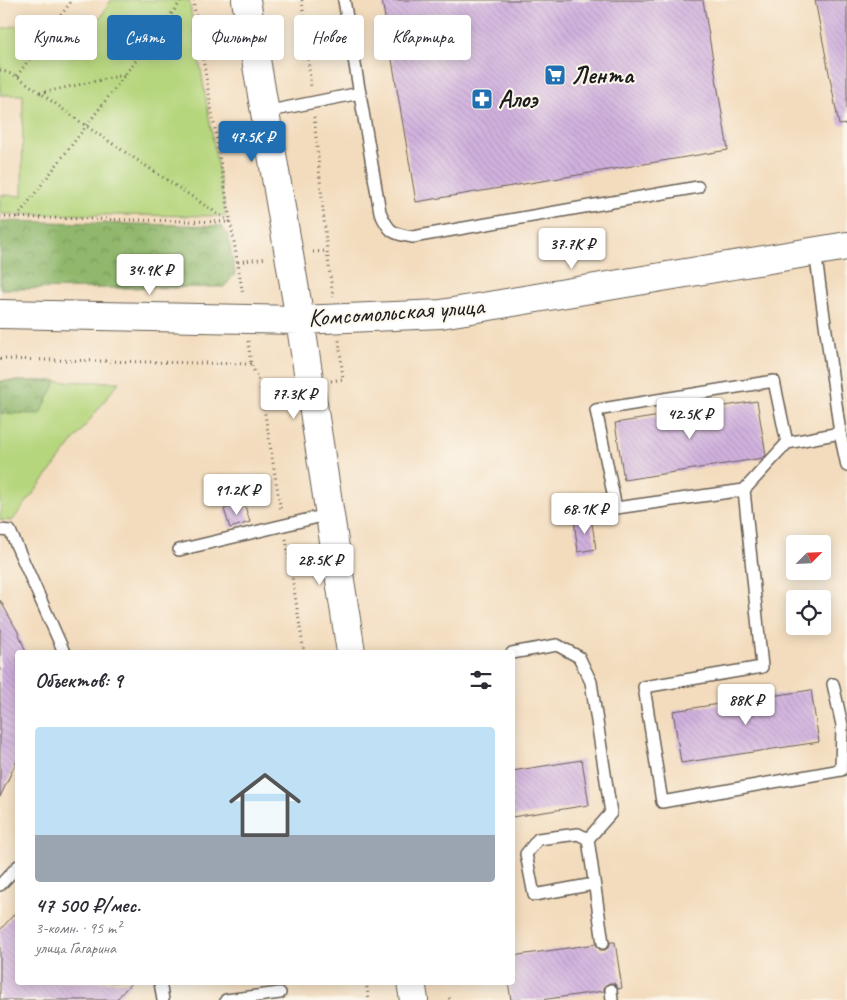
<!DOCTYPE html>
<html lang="ru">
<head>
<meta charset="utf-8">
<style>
  :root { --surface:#fff; --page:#f7f7f7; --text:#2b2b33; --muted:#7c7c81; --line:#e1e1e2; --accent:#1f6fb2 }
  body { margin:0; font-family:Caveat,sans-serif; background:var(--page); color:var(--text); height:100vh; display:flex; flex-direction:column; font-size:19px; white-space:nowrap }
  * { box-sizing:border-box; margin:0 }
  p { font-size:16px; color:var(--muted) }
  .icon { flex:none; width:28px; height:28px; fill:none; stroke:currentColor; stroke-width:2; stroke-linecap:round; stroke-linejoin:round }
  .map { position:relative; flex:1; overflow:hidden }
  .sheet { position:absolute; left:15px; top:650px; width:500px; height:335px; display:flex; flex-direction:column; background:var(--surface); border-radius:5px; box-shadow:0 2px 12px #0003 }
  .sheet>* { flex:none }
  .banner { position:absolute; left:15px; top:15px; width:500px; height:45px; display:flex; gap:10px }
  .needle { width:32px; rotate:66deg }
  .tools { position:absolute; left:786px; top:535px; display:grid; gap:10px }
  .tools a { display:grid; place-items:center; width:45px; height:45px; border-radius:5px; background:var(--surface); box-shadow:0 2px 12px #0003; font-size:25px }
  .price { position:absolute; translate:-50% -42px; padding:0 11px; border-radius:5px; background:#fff; color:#222; font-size:16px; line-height:32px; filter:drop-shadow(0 1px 2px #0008) }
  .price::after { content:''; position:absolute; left:50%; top:30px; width:15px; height:11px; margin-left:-8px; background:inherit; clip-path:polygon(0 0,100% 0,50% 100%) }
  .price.active { background:var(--accent); color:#fff }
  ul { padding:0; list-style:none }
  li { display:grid; align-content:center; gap:10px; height:265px; padding:0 20px }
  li+li { border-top:1px solid var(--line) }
  li span { display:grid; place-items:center; height:155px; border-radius:5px; color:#555 }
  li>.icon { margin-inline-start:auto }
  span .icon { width:90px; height:90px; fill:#fffc; stroke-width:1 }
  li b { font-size:21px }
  h2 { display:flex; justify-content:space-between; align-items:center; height:60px; padding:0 20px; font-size:21px }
  .pill { padding:0 18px; border-radius:5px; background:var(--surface); box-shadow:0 2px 12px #0003; font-size:18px; line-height:45px }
  .pill.active { background:var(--accent); color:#fff }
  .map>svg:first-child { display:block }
  .grass { fill:#b6d67d; stroke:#69794c }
  .forest { fill:url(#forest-crowns); stroke:#566a44 }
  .building { fill:url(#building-back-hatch) }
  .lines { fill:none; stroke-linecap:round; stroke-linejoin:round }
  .service-casing { stroke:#675f54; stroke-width:14 }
  .tertiary-casing { stroke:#675f54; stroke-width:30 }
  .secondary-casing { stroke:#675f54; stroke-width:30 }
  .path { stroke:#675f54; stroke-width:3; stroke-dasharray:1 4; stroke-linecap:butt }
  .service { stroke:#fff; stroke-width:11 }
  .tertiary { stroke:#fff; stroke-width:28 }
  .secondary { stroke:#fff; stroke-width:28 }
  .labels { text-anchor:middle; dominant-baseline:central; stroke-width:4; stroke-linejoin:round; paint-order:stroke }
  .poi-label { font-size:25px; font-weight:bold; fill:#1c1c1c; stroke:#fbf7ec; text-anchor:start }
  .street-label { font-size:25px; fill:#1c1c1c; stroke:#fbf7ec }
</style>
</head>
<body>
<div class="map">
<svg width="847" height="1000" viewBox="0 0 847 1000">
  <defs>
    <pattern id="forest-crowns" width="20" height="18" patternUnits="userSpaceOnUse" patternTransform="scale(1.25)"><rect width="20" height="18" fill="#90b76c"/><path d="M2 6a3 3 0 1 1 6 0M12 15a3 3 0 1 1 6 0" fill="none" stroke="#759458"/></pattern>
    <pattern id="building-back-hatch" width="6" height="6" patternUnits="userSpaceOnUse" patternTransform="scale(1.25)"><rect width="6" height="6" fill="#d1b1de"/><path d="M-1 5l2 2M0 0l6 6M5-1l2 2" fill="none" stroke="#b398be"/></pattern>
  </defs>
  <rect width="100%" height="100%" fill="#fbf7ec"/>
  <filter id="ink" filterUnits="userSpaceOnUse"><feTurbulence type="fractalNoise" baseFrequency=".02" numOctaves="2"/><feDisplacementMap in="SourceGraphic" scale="10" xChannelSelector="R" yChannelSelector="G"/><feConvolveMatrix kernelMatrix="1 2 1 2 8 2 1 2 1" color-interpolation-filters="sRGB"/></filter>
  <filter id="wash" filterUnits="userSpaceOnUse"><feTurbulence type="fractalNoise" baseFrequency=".0096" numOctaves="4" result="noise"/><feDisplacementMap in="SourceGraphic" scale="20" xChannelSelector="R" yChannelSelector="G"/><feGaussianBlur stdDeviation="1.12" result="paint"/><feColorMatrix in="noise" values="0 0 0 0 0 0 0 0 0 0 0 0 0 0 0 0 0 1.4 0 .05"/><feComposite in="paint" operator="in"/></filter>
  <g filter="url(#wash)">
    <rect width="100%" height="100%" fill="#f3dcbd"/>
    <!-- grass -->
    <path class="grass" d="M111 0H189L226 216 0 214V195L22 196 23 95H0V29L45 20 78 21 101 17Z
      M0 381 119 382 12 521 0 520Z"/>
    <!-- forest -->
    <path class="forest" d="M0 221 221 226 228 235 235 274 224 287 0 289Z
      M0 381H57L40 414 0 413Z"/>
    <g id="blocks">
      <!-- building -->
      <path class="building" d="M382 0H703L728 150 416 202Z
        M815 0H847V124L839 125Z
        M757 401 766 455 763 458 624 480 615 423Z
        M244 503 250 522 230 528 224 509Z
        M591 517 596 549 578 552 574 520Z
        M0 600 18 632 26 652H18V758L0 797Z
        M811 690 819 742 681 763 673 711Z
        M582 760 589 805 512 817V771Z
        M18 910V982H132L116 1000H0V930Z
        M610 942H615L622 988 618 989 614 983H610L604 986V991L541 1000H511L508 982H512V956L596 944 600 950H605L610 946Z"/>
    </g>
  </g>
  <g filter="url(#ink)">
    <use href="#blocks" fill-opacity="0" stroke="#675f54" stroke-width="1"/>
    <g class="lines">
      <!-- service casing -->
      <g class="service-casing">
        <path id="service" d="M344 0 380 212C389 232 392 234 413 237L698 187
          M265 112 360 93
          M815 251 840 433 847 466
          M787 443 774 381 596 410 616 508 744 490 787 443 840 433
          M744 490 762 667 644 687 662 802 841 770 842 725 833 684
          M0 530 10 531 64 652
          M179 550 331 514
          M512 653 557 645 579 657 591 682 611 813 588 839 603 943
          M588 839 578 834 538 839 526 854 534 895 594 884
          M0 885 18 866
          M160 982 163 1000
          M611 990 612 1000
          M226 1000 280 993"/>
      </g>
      <!-- tertiary casing -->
      <g class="tertiary-casing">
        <path id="tertiary" d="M246 0 300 320"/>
      </g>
      <!-- secondary casing -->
      <g class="secondary-casing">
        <path id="secondary" d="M0 314 300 320 441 314 847 246
          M300 320 351 652
          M411 982 414 1000"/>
      </g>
      <!-- path -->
      <path class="path" d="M193 0 243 295
        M302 0 311 88
        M0 70 17 76 86 126 230 222
        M17 76 72 0
        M40 93 124 75
        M314 117 327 251
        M0 217 230 222
        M17 217 182 0
        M313 252 327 251 333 297
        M238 262 267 258
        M248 341 251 364 260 384 281 511
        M0 359 251 364
        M331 381 343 379 339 340
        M260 384H288
        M286 539 304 652
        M366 982 369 1000
        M449 998 450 1000"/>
      <!-- service -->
      <use href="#service" class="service"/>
      <!-- tertiary -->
      <use href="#tertiary" class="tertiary"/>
      <!-- secondary -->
      <use href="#secondary" class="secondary"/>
    </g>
  </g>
  <!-- icons -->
  <defs>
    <g id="supermarket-square" transform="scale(1.125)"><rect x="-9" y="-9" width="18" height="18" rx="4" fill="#1f6fb2" stroke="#fbf7ec"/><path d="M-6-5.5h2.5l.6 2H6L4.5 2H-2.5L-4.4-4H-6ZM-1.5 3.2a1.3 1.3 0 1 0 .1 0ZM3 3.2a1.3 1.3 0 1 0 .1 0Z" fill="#fff"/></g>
    <g id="pharmacy-square" transform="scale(1.125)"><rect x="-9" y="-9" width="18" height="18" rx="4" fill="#1f6fb2" stroke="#fbf7ec"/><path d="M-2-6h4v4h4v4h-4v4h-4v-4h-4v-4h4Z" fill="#fff"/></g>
  </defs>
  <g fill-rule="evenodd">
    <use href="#supermarket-square" x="555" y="75"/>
    <use href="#pharmacy-square" x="482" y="99"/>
  </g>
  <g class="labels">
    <!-- poi labels -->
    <g class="poi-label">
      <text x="571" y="75">Лента</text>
      <text x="498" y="99">Алоэ</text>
    </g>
    <!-- street labels -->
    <g class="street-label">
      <text transform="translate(396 312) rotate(-4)">Комсомольская улица</text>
    </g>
  </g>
</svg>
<div class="tools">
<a><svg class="needle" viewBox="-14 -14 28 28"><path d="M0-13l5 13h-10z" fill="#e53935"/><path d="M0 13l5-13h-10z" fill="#7c7c81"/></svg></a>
<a><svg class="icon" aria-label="locate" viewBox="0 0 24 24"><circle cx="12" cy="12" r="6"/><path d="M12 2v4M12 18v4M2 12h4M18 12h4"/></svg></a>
</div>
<b class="price active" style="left:252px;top:163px">47.5K ₽</b>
<b class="price" style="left:572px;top:270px">37.7K ₽</b>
<b class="price" style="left:150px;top:296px">34.9K ₽</b>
<b class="price" style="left:294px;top:420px">77.3K ₽</b>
<b class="price" style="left:690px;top:440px">42.5K ₽</b>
<b class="price" style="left:237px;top:516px">91.2K ₽</b>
<b class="price" style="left:585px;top:535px">68.1K ₽</b>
<b class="price" style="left:320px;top:586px">28.5K ₽</b>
<b class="price" style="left:746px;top:726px">88K ₽</b>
<div class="banner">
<a class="pill">Купить</a>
<a class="pill active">Снять</a>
<a class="pill">Фильтры</a>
<a class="pill">Новое</a>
<a class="pill">Квартира</a>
</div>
<section class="sheet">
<h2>Объектов: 9<svg class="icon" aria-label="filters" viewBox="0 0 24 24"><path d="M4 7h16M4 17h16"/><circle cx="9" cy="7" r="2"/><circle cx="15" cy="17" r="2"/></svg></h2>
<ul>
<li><span style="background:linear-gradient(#bfe0f5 70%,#9aa5b1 0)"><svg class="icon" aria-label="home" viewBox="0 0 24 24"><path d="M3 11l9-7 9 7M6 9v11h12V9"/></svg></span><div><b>47 500 ₽/мес.</b><p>3-комн. · 95 m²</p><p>улица Гагарина</p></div></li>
</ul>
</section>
</div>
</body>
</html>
